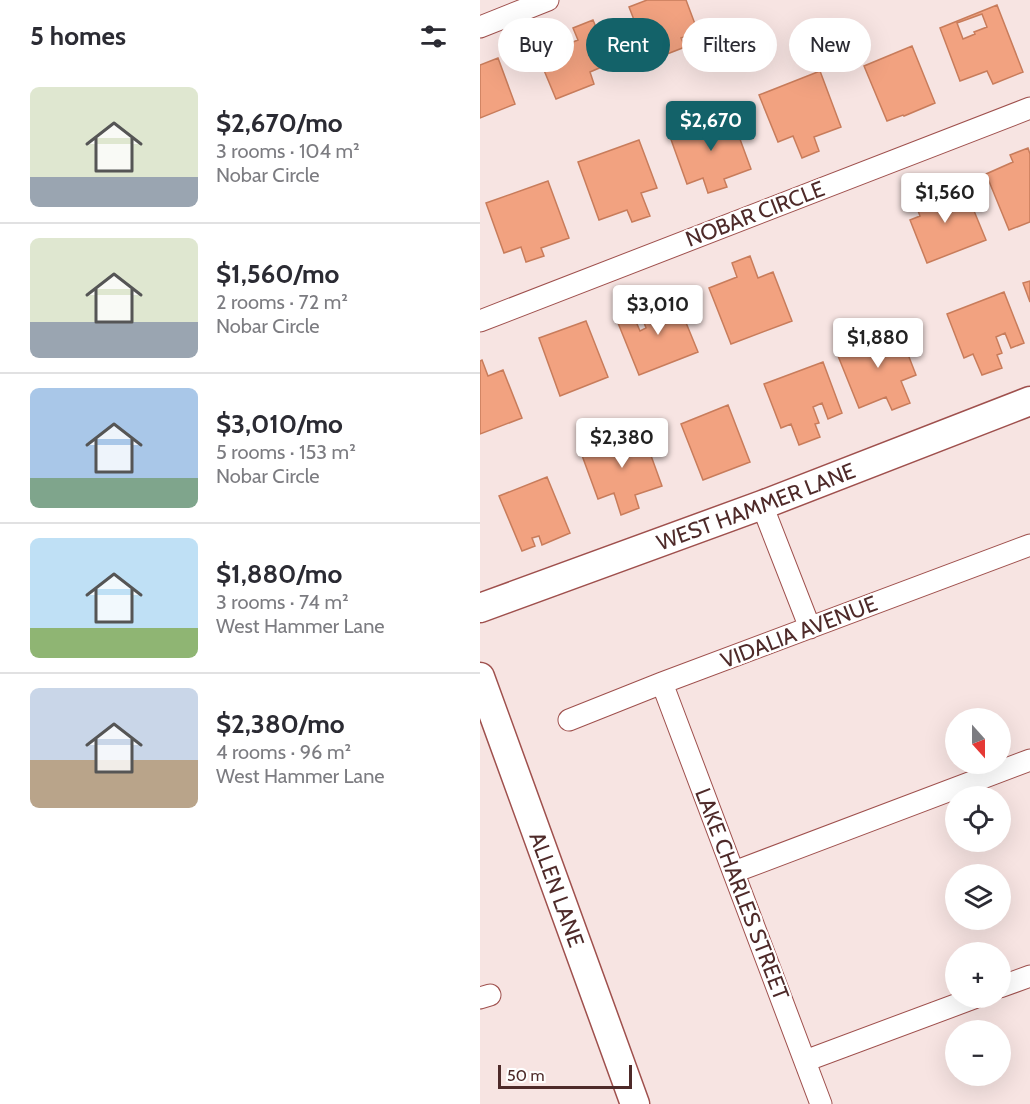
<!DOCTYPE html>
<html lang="en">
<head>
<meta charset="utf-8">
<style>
  :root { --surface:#fff; --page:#f7f7f7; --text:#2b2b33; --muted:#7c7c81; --line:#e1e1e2; --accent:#136269 }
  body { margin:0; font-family:Cabin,sans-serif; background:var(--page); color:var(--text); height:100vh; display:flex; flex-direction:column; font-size:22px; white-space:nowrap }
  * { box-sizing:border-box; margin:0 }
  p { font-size:20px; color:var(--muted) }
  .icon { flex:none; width:33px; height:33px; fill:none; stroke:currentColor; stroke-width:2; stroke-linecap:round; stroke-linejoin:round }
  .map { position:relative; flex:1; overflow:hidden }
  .details { display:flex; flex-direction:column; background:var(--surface); width:480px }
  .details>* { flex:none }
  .banner { position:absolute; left:18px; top:18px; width:441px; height:54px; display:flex; gap:12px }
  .needle { width:39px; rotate:159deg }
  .tools { position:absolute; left:465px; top:708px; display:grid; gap:12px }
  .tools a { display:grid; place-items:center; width:66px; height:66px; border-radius:50%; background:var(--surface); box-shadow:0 6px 24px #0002; font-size:30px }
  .scale { position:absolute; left:18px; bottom:15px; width:134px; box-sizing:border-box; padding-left:6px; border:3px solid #4e2a29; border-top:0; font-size:16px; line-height:21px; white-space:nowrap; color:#4e2a29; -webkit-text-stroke:4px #fff; paint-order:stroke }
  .price { position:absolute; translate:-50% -51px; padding:0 14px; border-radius:6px; background:#fff; color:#222; font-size:20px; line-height:39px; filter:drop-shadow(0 2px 3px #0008) }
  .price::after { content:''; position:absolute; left:50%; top:36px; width:18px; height:14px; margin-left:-9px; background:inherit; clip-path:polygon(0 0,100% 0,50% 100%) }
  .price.selected { background:var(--accent); color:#fff }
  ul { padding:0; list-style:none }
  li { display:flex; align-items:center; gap:18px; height:150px; padding:0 30px }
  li+li { border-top:2px solid var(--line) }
  li span { display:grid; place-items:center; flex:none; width:168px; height:120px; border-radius:9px; color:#555 }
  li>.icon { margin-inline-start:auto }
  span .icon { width:72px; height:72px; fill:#fffc; stroke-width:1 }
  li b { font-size:26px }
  h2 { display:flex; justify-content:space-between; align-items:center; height:72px; padding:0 30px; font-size:26px }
  .tag { padding:0 21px; border-radius:27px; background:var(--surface); box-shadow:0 6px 24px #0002; font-size:21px; line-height:54px }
  .tag.selected { background:var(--accent); color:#fff }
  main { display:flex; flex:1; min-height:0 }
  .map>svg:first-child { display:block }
  .building { fill:#f2a280; stroke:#c87c5b; stroke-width:1.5; fill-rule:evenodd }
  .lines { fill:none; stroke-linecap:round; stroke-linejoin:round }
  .street-casing { stroke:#9f504d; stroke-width:23 }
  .secondary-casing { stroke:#9f504d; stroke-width:31 }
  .street { stroke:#fff; stroke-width:21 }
  .secondary { stroke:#fff; stroke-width:28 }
  .labels { text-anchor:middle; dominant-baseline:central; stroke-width:4.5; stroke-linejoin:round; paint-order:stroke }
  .street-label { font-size:22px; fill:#4e2a29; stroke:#fff }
</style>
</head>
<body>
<main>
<section class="details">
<h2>5 homes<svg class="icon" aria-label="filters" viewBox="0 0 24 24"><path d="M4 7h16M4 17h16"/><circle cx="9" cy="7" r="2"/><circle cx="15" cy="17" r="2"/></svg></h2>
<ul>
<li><span style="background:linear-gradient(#dfe7d0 75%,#9aa5b1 0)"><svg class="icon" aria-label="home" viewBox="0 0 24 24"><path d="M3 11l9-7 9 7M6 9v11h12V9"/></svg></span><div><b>$2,670/mo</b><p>3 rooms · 104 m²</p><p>Nobar Circle</p></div></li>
<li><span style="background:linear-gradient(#dfe7d0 70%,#9aa5b1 0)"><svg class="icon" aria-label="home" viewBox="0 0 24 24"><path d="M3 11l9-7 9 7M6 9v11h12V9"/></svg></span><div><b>$1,560/mo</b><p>2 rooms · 72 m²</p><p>Nobar Circle</p></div></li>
<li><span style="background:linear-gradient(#a9c7e8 75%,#7fa58c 0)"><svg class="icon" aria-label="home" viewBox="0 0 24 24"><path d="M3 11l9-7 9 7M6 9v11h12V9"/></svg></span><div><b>$3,010/mo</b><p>5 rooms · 153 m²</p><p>Nobar Circle</p></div></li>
<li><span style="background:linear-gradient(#bfe0f5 75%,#8fb573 0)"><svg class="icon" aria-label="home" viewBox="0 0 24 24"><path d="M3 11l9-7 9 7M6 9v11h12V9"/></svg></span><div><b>$1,880/mo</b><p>3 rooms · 74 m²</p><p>West Hammer Lane</p></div></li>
<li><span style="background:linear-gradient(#c9d6e8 60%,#b9a48a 0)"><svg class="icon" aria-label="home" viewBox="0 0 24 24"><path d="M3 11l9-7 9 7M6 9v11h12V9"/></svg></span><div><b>$2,380/mo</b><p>4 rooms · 96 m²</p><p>West Hammer Lane</p></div></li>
</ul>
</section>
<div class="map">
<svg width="550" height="1104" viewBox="0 0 550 1104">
  <rect width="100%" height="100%" fill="#f7e4e2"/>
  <!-- building -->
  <path class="building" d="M167 0H206L218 32 201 38 205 47 182 56 180 51 168 56 149 7Z
    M517 5 543 72 513 84 507 71 480 81 460 28ZM502 14 507 27 494 32 495 34 483 39 477 23Z
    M113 20 131 63 110 72 114 84 76 99 58 56 98 40 93 28Z
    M432 46 455 103 424 116 423 115 407 121 384 66Z
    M18 58 35 104 0 118V65Z
    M340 71 361 127 334 137 339 151 322 158 313 136 298 142 279 95Z
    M250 112 271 169 244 179 247 187 228 193 223 178 207 184 189 134Z
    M159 140 177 188 161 193 170 216 152 222 147 210 119 220 98 162Z
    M548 148 550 154V222L529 230 506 174 533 162 530 155Z
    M68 181 89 238 61 248 64 256 46 262 41 247 24 253 6 203Z
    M451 187 456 198 468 194 469 196 485 189 506 240 447 263 430 220 440 216 432 195Z
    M270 256 278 278 293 272 312 321 251 344 229 288 257 277 252 263Z
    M550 281V302L543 283Z
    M182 291 190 312 200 308 218 352 159 375 138 323 154 317 160 331 166 328 160 312 168 309 163 298Z
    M524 292 544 343 531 348 525 333 516 337 522 353 517 355 522 368 502 375 493 354 484 358 467 314Z
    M106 321 128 377 80 396 59 338Z
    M417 326 436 375 421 381 430 403 412 410 406 397 379 408 356 351Z
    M2 360 8 376 23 370 42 418 0 434V361Z
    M343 362 362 413 348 419 342 403 333 407 339 423 335 424 340 437 319 445 311 424 301 428 284 384Z
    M248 405 270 462 223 480 201 424Z
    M161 428 182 486 155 495 159 508 141 515 134 493 118 499 100 450Z
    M67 477 90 533 62 545 59 536 52 538 55 546 42 551 19 496Z"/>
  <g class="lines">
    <!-- street casing -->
    <g class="street-casing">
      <path id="street" d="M0 27 68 0
        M0 321 550 108
        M282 505 330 628
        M182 683 341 1104
        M89 720 182 683 550 545
        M254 872 550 760
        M520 987 550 976
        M0 998 10 995
        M325 1061 494 998"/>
    </g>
    <!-- secondary casing -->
    <g class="secondary-casing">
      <g id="secondary">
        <path id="s1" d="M0 608 282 505 550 401"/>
        <path id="s2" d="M0 677 155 1104"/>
      </g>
    </g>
    <!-- street -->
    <use href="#street" class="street"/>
    <!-- secondary -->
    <use href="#secondary" class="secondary"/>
  </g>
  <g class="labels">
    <!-- street labels -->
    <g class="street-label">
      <text transform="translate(275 214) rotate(-21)">NOBAR CIRCLE</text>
      <text stroke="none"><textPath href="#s1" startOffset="294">WEST HAMMER LANE</textPath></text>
      <text transform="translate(319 632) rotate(-21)">VIDALIA AVENUE</text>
      <text stroke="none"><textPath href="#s2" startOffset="226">ALLEN LANE</textPath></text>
      <text transform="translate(262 894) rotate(69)">LAKE CHARLES STREET</text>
    </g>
  </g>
</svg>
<div class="tools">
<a><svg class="needle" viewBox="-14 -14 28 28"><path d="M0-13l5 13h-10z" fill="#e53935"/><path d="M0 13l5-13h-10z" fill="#7c7c81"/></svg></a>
<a><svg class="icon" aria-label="locate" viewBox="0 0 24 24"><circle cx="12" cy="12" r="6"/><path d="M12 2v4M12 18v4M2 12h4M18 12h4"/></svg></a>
<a><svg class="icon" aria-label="layers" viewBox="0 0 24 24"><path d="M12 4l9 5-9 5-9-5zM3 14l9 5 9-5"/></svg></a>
<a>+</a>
<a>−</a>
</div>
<div class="scale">50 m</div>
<b class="price selected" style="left:231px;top:152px">$2,670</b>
<b class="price" style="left:465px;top:224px">$1,560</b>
<b class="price" style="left:178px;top:336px">$3,010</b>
<b class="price" style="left:398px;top:369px">$1,880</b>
<b class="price" style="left:142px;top:469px">$2,380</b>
<div class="banner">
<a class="tag">Buy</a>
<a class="tag selected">Rent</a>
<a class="tag">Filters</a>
<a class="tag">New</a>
</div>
</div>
</main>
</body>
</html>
